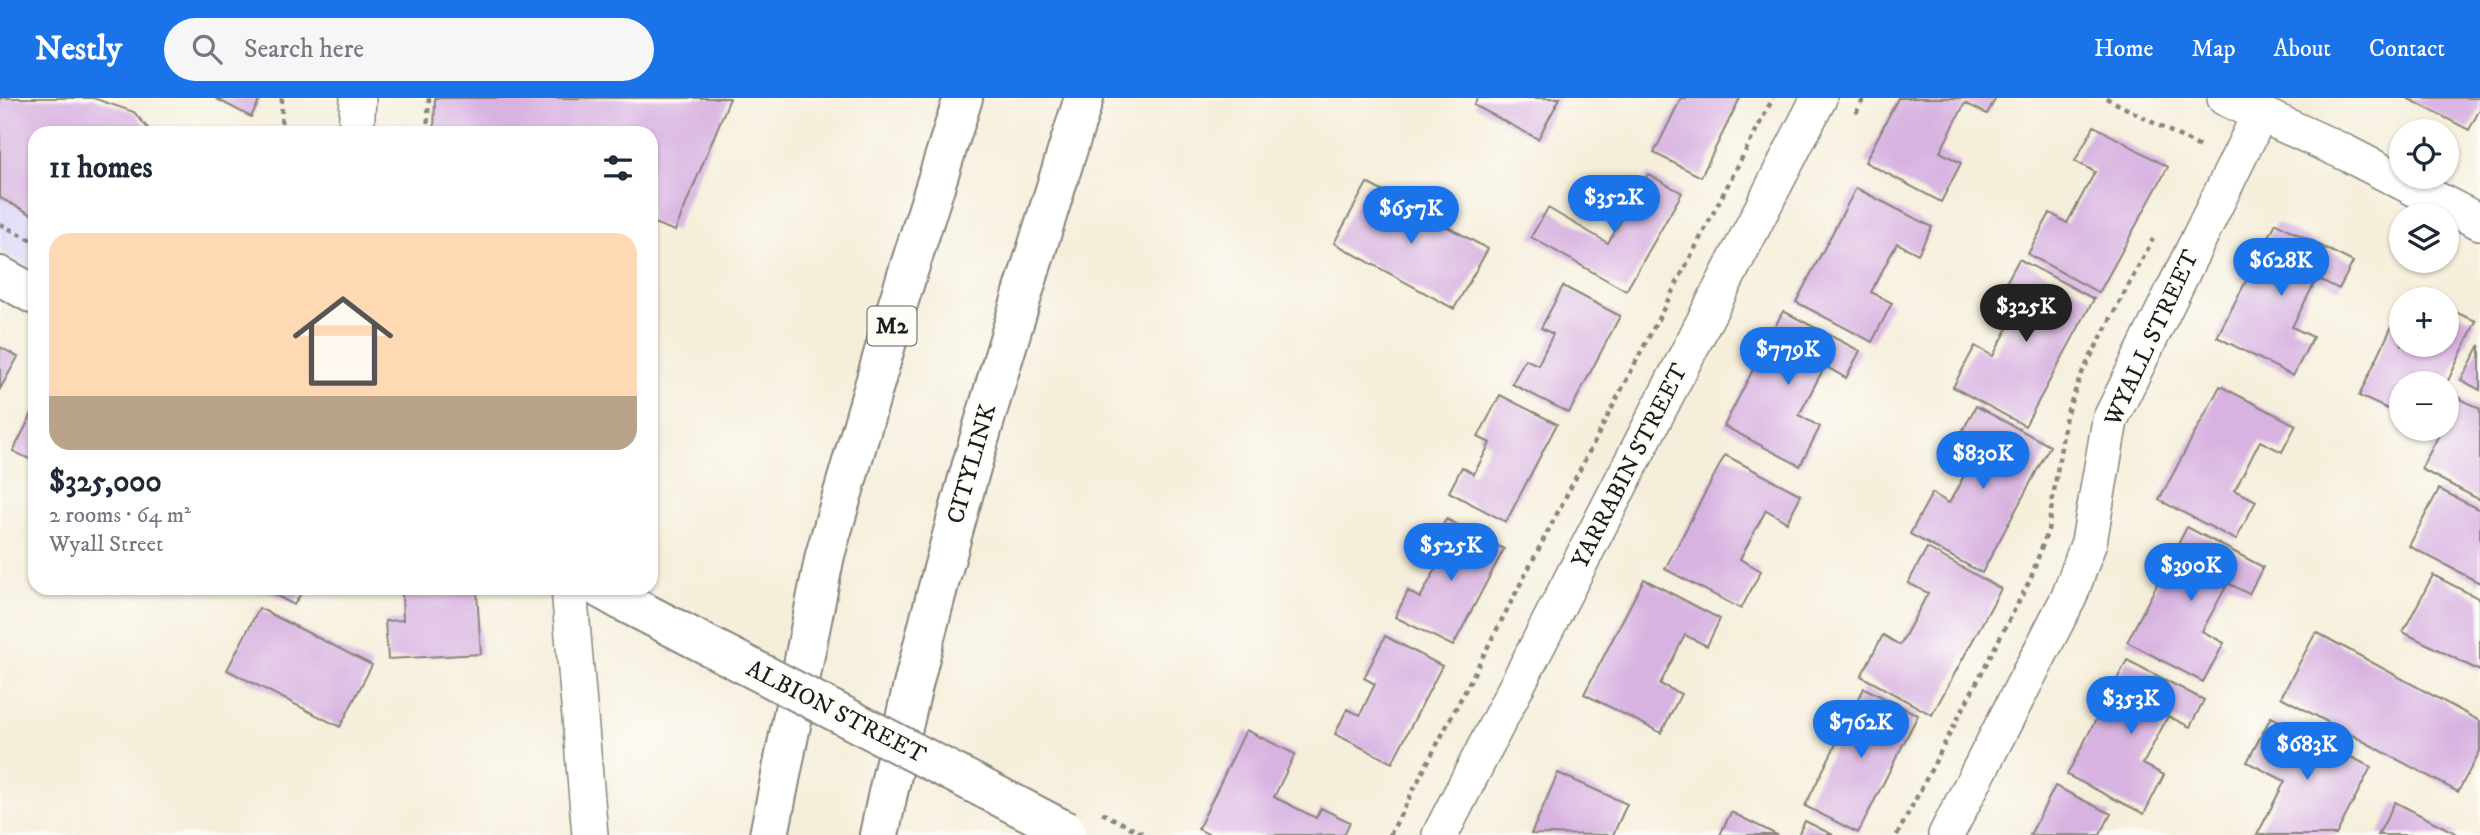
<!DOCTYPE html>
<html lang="en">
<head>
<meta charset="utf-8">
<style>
  :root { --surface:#fff; --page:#f6f6f7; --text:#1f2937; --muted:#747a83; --accent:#1a73e8 }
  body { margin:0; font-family:"IM FELL DW Pica",serif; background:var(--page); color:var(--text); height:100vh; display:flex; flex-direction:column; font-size:26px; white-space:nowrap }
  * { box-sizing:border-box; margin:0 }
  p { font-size:23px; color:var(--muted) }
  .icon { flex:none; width:38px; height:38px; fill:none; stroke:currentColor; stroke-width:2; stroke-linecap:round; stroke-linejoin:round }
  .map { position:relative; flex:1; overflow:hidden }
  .sheet { position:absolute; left:28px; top:28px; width:630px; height:469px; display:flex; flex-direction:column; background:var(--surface); border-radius:21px; box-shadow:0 2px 5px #0004 }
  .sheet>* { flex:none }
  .buttons { position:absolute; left:2389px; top:21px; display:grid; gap:14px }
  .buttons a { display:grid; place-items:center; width:70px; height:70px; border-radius:50%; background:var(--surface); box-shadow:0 2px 5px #0004; font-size:35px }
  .price { position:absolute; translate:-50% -60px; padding:0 16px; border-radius:24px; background:var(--accent); color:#fff; font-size:23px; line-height:46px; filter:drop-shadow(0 2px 4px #0008) }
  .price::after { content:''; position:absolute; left:50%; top:42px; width:21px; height:16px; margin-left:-10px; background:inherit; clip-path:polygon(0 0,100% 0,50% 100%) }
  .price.on { background:#222; color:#fff }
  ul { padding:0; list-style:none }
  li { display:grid; align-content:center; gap:14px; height:371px; padding:0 21px }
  li span { display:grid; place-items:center; height:217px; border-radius:21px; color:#555 }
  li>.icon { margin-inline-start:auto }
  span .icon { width:126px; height:126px; fill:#fffc; stroke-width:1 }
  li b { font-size:30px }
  h2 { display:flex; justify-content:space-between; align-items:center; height:84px; padding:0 21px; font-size:30px }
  header { display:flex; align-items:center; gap:42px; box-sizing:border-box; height:98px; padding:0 35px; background:var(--accent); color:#fff }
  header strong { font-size:33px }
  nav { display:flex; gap:38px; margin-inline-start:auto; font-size:24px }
  .search { width:490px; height:63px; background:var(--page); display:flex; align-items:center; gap:18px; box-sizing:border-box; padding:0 24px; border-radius:38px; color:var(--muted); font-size:26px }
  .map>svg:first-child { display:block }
  .built { fill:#d9d7f8 }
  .building { fill:#d8b2e1 }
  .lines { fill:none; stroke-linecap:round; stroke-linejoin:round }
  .street-casing { stroke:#88857b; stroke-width:38 }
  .secondary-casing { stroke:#88857b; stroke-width:42 }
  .highway-casing { stroke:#88857b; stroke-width:42 }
  .path { stroke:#88857b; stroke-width:4.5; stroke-dasharray:5 5; stroke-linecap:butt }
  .street { stroke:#fff; stroke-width:35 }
  .secondary { stroke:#fff; stroke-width:38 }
  .highway { stroke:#fff; stroke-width:38 }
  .secondary-bridge-casing { stroke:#88857b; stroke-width:42; stroke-linecap:butt }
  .secondary-bridge { stroke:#fff; stroke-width:38 }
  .labels { text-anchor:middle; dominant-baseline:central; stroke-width:5; stroke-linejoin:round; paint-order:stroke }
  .shield { fill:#fdfcf7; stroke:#605f5e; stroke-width:2 }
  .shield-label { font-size:23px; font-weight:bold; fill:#1c1c1c }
  .street-label { font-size:24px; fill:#1c1c1c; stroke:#fdfcf7 }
</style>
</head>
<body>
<header>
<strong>Nestly</strong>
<div class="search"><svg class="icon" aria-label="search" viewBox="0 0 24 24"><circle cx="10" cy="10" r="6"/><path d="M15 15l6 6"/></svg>Search here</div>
<nav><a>Home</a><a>Map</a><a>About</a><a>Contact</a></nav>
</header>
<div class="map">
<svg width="2480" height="737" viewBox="0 0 2480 737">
  <rect width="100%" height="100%" fill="#fdfcf7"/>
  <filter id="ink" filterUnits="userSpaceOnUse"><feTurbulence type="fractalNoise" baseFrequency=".0143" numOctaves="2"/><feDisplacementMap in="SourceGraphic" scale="14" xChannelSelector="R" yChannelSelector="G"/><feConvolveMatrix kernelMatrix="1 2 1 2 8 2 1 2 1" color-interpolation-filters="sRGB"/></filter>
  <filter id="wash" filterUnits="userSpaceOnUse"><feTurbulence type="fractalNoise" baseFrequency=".00686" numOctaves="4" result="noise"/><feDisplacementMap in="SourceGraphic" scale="28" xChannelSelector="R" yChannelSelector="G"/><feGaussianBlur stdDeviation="1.57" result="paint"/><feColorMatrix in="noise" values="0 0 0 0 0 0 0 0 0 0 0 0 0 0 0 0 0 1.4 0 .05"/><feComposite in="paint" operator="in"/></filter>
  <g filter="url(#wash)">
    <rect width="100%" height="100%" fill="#f5eeda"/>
    <!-- built -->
    <path class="built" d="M0 9 35 35V172L0 154Z"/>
    <g id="blocks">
      <!-- building -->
      <path class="building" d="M0 0H93L134 14 152 35H35V118L0 100Z
        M215 0H261L251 19Z
        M435 0H730L675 133 651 124V35H434Z
        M1478 0H1560L1538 41 1474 7Z
        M1681 0H1740L1701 79 1654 55Z
        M1898 0H1996L1987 16 1965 5 1940 54 1961 65 1941 104 1865 64Z
        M2407 0H2480V11L2469 32Z
        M2094 28 2168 69 2099 195 2028 156 2050 115 2067 125 2095 74 2075 63Z
        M1648 76 1682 95 1626 193 1531 139 1548 110 1608 145Z
        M1367 85 1488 151 1454 211 1334 145Z
        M1856 90 1932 129 1918 156 1897 145 1871 194 1892 205 1872 244 1796 204Z
        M2276 125 2353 164 2339 191 2317 180 2292 229 2313 239 2293 278 2217 239Z
        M2019 161 2094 201 2025 328 1953 289 1975 248 1993 258 2020 207 2000 196Z
        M1563 188 1620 218 1569 315 1512 286 1525 261 1538 267 1553 236 1541 230Z
        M2401 209V247H2446V210L2476 223 2447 285H2401V317L2359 298Z
        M1783 213 1860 253 1846 280 1825 268 1799 317 1820 329 1800 368 1724 328Z
        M2480 247V292L2461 282Z
        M0 249 18 259 0 291Z
        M2220 288 2296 327 2282 354 2260 343 2235 392 2256 403 2236 442 2159 402Z
        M1500 297 1557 326 1506 424 1449 394 1462 369 1474 376 1490 345 1478 339Z
        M2459 300 2480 311V402L2421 371 2442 331H2446V323Z
        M1976 308 2050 348 1982 475 1910 436 1932 395 1949 405 1977 354 1957 343Z
        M35 310V364L13 353Z
        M1725 357 1801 397 1787 424 1766 412 1740 461 1761 473 1741 511 1665 471Z
        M2439 391 2480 412V485L2409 448Z
        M1446 421 1504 451 1453 548 1395 519 1408 493 1420 500 1437 469 1424 463Z
        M2187 429 2263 469 2249 496 2228 485 2202 533 2224 545 2203 584 2127 544Z
        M1927 450 2001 491 1932 617 1861 578 1883 537 1900 547 1928 495 1908 485Z
        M2433 477 2480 501V573L2403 534Z
        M1644 481 1720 521 1707 548 1685 537 1660 586 1681 596 1661 635 1584 596Z
        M262 490H304L294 507Z
        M477 494 481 556 388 561 385 523 403 522 402 495Z
        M259 510 372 567 340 629 227 572Z
        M2316 534 2480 623V653L2458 694 2281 599Z
        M1385 538 1442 568 1392 665 1335 636 1347 611 1360 617 1375 586 1364 580Z
        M2127 562 2204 602 2190 629 2168 618 2143 666 2164 677 2144 716 2067 677Z
        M1864 590 1918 617 1858 735 1805 708Z
        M2271 619 2371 669 2336 737H2257L2285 683 2247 664Z
        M1246 632 1295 656 1274 699 1316 720 1321 710 1350 724 1344 737H1210L1198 731Z
        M1558 675 1627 706 1613 737 1531 736Z
        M2055 688 2111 716 2100 737H2030Z
        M2395 704 2459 737H2378Z
        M1731 714 1777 737H1720Z
        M1805 723 1833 737H1798Z"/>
    </g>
  </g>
  <g filter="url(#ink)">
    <use href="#blocks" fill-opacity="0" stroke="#88857b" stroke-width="2"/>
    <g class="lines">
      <!-- street casing -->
      <g class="street-casing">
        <path id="street" d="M2225 0 2346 55 2480 124
          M356 35 358 0
          M569 490 590 737
          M1440 737 1819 0
          M1946 737 2069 499 2089 444 2110 322 2260 16"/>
      </g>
      <!-- secondary casing -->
      <g class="secondary-casing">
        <path id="secondary" d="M0 178 35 197
          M599 490 622 503"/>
      </g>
      <!-- highway casing -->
      <g class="highway-casing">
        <path id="highway" d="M769 737 825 457 896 212 963 0
          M879 737C931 487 1007 243 1084 0"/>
      </g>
      <!-- path -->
      <path class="path" d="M2106 0 2202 50
        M1856 15 1864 0
        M281 35 282 0
        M427 35 429 0
        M0 126 35 144
        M1102 715 1146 737
        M1390 737 1773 0
        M1897 737 2030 482 2048 432 2066 317 2082 275 2153 141"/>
      <!-- street -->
      <use href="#street" class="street"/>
      <!-- secondary -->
      <use href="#secondary" class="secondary"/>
      <!-- highway -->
      <use href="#highway" class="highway"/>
      <!-- secondary-bridge casing -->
      <g class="secondary-bridge-casing">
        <path id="secondary-bridge" d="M622 503 1066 733"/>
      </g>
      <!-- secondary-bridge -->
      <use href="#secondary-bridge" class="secondary-bridge"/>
    </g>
  </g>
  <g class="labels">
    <!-- shield labels -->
    <rect class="shield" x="867.5" y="208.5" width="49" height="39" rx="5"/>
    <g class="shield-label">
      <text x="892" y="228">M2</text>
    </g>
    <!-- street labels -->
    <g class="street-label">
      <text transform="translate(2152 240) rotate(-65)">WYALL STREET</text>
      <text transform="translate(972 366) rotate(-74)">CITYLINK</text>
      <text transform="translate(1630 368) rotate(-63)">YARRABIN STREET</text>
      <text transform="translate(836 614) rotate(27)">ALBION STREET</text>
    </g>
  </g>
</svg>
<div class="buttons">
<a><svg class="icon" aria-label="locate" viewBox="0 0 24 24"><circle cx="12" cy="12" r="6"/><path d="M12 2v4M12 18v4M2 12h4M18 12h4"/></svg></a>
<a><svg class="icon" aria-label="layers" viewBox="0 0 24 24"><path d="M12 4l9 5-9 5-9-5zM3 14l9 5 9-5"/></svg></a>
<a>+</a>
<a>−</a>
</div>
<b class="price" style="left:1614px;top:137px">$352K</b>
<b class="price" style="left:1411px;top:148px">$657K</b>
<b class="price" style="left:2281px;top:200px">$628K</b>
<b class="price on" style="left:2026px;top:246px">$325K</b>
<b class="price" style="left:1788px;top:289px">$779K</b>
<b class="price" style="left:1983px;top:393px">$830K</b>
<b class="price" style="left:1451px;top:485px">$525K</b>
<b class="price" style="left:2191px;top:505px">$390K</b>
<b class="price" style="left:2131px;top:638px">$353K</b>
<b class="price" style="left:1861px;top:662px">$762K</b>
<b class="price" style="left:2307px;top:684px">$683K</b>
<section class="sheet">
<h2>11 homes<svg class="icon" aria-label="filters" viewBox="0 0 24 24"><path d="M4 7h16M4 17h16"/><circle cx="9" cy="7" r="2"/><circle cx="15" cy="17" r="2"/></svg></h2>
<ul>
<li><span style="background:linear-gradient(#ffd9b3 75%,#b9a48a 0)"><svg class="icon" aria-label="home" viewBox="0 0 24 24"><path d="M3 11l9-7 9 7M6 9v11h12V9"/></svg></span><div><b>$325,000</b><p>2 rooms · 64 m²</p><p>Wyall Street</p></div></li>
</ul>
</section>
</div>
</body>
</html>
